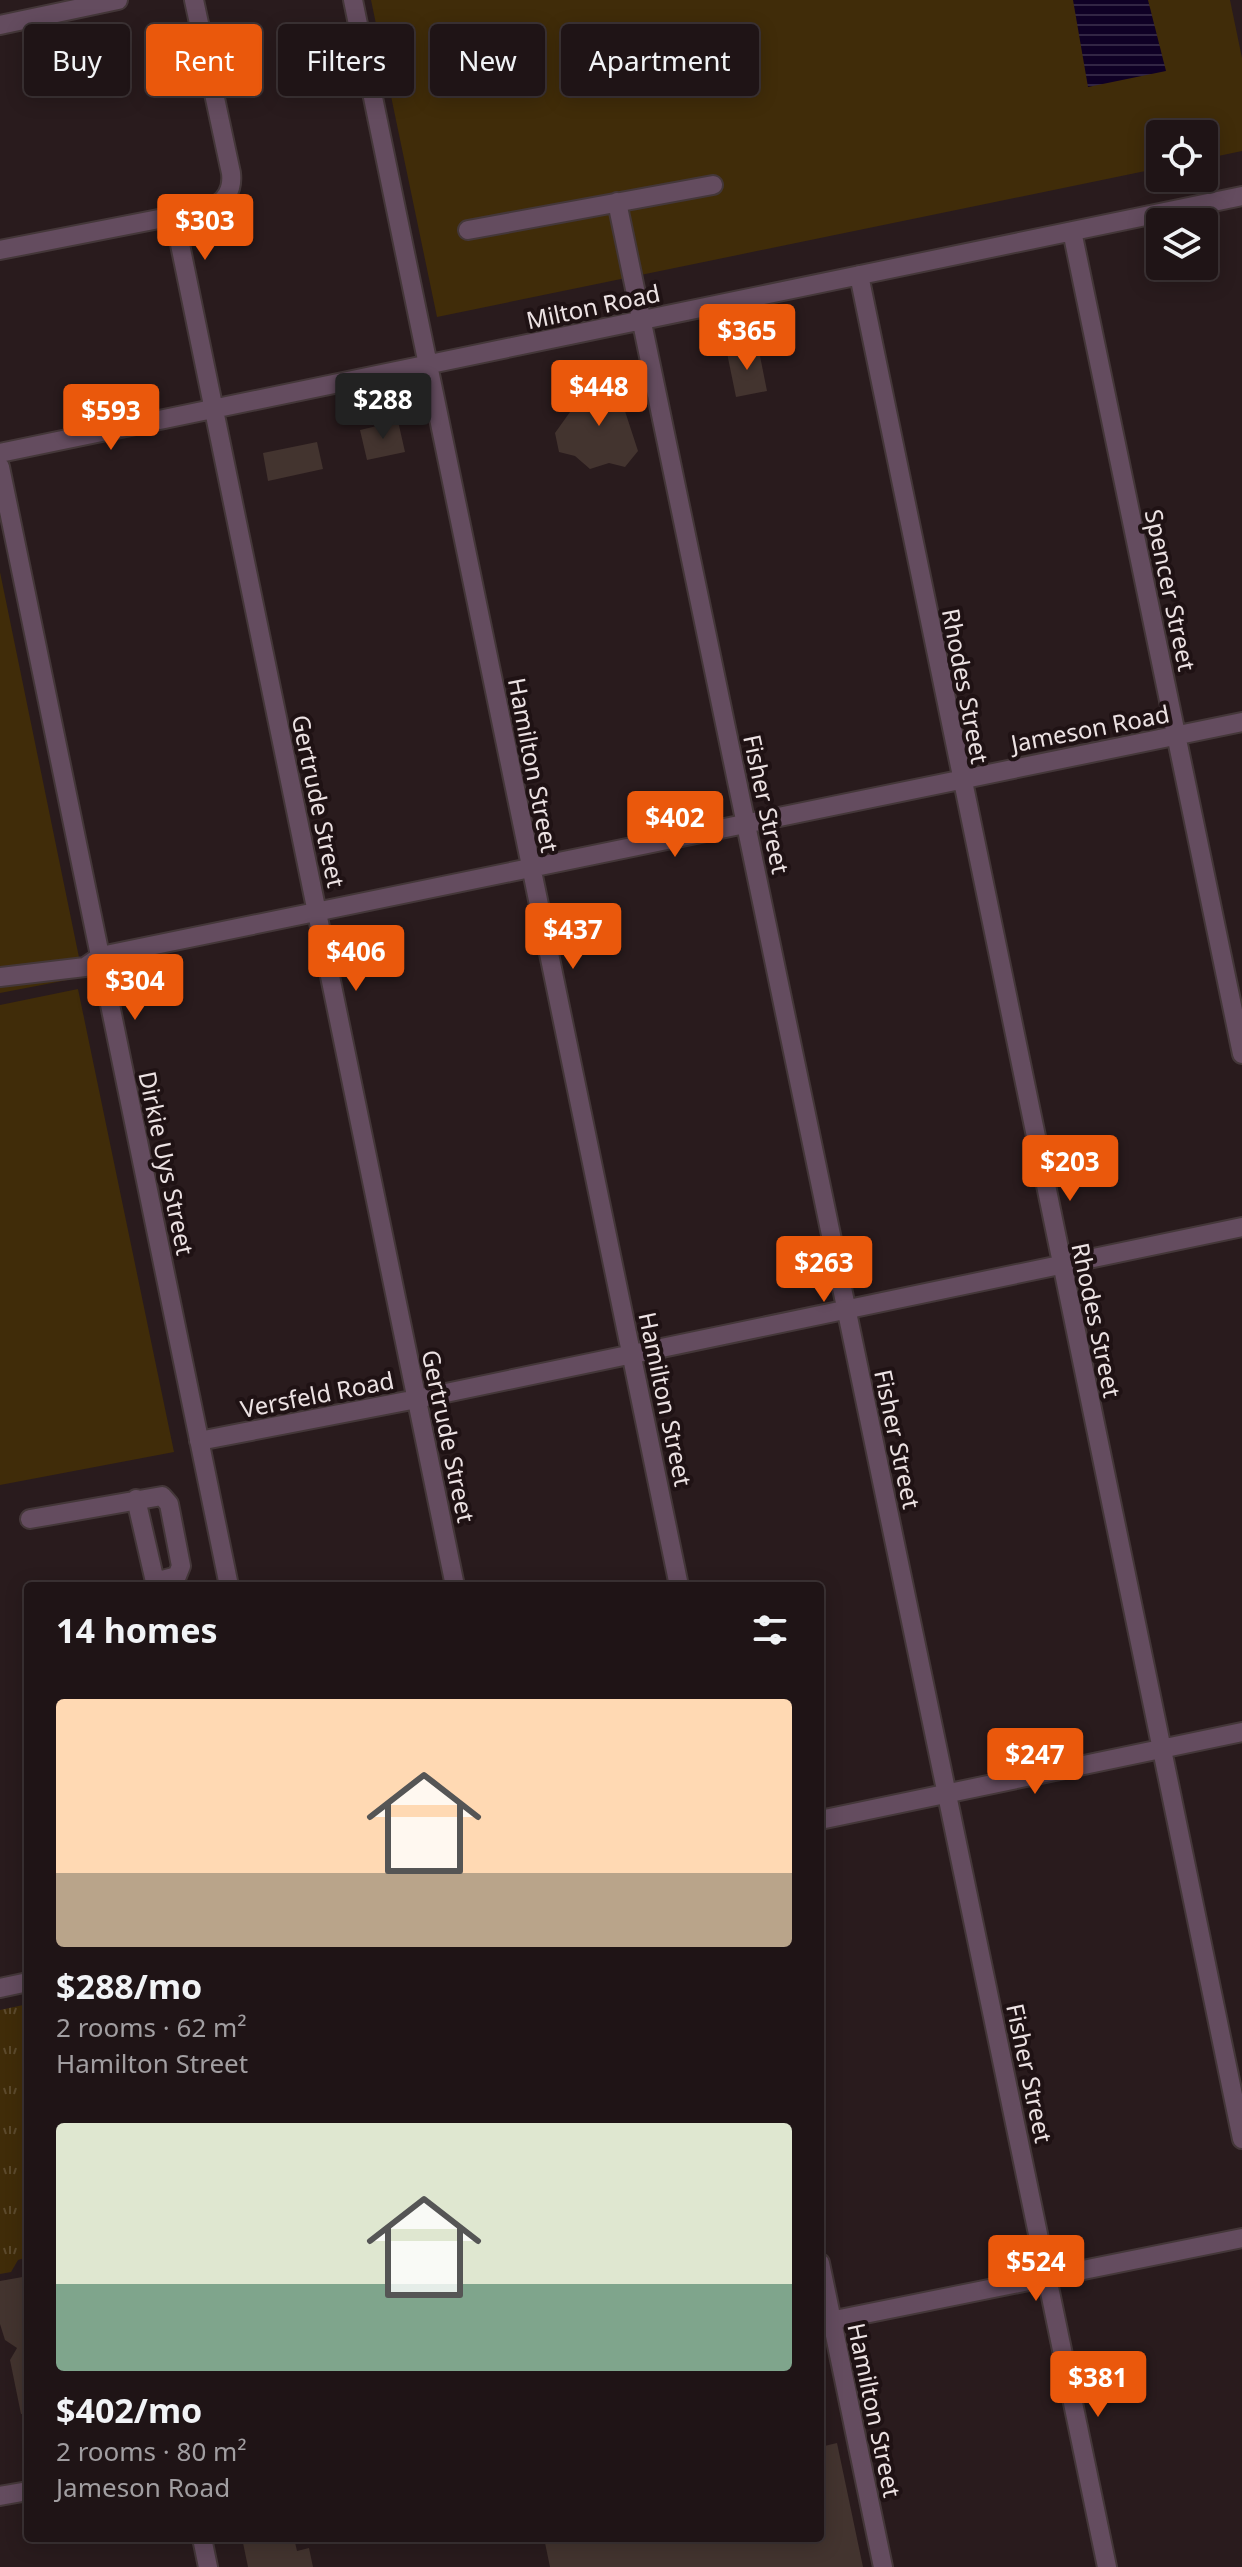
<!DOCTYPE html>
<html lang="en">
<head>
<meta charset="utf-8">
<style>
  :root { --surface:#1f1416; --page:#271d1f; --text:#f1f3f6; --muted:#a19ea1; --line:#3c3335; --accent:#ea580c }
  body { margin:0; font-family:"Noto Sans",sans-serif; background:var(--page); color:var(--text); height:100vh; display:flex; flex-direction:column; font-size:30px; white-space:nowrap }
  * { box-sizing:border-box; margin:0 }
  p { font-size:26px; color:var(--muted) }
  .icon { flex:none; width:44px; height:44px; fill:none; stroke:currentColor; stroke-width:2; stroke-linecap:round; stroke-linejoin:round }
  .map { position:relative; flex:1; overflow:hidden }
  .side { position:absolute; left:24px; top:1582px; width:800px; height:960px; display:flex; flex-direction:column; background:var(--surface); border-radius:8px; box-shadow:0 4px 20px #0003,0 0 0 2px var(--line) }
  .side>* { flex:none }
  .hud { position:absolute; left:24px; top:24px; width:800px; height:72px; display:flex; gap:16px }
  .buttons { position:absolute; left:1146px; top:120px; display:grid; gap:16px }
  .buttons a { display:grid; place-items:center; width:72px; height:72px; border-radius:8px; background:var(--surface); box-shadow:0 4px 20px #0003,0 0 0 2px var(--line); font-size:40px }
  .price { position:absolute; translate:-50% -68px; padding:0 18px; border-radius:8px; background:var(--accent); color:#fff; font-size:26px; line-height:52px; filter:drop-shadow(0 2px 4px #0008) }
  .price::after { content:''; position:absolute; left:50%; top:48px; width:24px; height:18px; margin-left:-12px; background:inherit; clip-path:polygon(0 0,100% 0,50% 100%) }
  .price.selected { background:#222; color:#fff }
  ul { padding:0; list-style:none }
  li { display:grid; align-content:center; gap:16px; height:424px; padding:0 32px }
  li span { display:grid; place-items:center; height:248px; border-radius:8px; color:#555 }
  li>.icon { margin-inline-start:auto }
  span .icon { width:144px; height:144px; fill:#fffc; stroke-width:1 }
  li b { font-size:34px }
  h2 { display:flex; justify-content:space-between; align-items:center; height:96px; padding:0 32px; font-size:34px }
  .tag { padding:0 28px; border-radius:8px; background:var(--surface); box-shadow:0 4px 20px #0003,0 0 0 2px var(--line); font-size:28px; line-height:72px }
  .tag.selected { background:var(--accent); color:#fff }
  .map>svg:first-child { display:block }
  .grass { fill:url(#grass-tufts) }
  .pitch { fill:#402c09 }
  .water { fill:url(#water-rules) }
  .building { fill:#43342f }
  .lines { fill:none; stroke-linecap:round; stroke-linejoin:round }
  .minor-casing { stroke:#443739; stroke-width:22 }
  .minor { stroke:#644c5f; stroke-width:18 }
  .labels { text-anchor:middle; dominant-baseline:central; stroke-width:8; stroke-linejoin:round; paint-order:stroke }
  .street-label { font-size:24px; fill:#ece2e3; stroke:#1f1214 }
</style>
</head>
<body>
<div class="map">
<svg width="1242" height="2567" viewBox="0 0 1242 2567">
  <defs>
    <pattern id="grass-tufts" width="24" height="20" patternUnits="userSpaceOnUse" patternTransform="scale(2)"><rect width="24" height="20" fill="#402c09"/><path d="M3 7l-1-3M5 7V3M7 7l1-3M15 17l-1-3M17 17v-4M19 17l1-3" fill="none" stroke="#5c4a2d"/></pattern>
    <pattern id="water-rules" width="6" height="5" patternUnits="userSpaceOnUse" patternTransform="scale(2)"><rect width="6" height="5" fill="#0f0025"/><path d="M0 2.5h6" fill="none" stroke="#322544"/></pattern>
  </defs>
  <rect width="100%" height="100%" fill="#291b1d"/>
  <!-- grass -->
  <path class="grass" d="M28 2004V2257L18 2260 11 2272 0 2274V2010Z"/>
  <!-- pitch -->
  <path class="pitch" d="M371 0H1230L1242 58V151L1204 159V134H1160V168L437 317Z
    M0 572 83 977 0 993Z
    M78 989 174 1452 0 1485V1005Z"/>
  <!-- water -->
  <path class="water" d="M1073 0H1148L1166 71 1088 87Z"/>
  <!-- building -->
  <path class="building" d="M758 346 767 391 736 397 727 353Z
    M612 376 626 390 623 405 638 451 625 467 609 463 590 469 575 456 559 452 555 433 570 412 589 397 591 383Z
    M398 421 405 452 367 460 360 430Z
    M317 442 323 469 268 481 263 453Z
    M28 2276V2413L21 2414 10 2360 17 2348 5 2340 0 2324V2281Z
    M837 2443 863 2567H550L544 2538H820V2447Z
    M242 2538H294L297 2551 309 2548 313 2567H248Z"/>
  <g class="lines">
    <!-- minor casing -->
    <g class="minor-casing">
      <path id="minor" d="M353 0 679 1586
        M0 25 118 0
        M617 202 1107 2567
        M174 215 455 1586
        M468 230 713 185
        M1072 231 1242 1054
        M0 250 210 209C226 201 233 190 231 173L194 0
        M859 275 1242 2139
        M0 453 1242 196
        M0 467 229 1586
        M0 977 85 967 101 956 1242 722
        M199 1441 417 1399 1242 1227
        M136 1499 156 1586
        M30 1519 162 1496 169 1504 181 1566 177 1576 155 1582
        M820 1820 1242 1732
        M0 1988 28 1982
        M820 2263 883 2567
        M820 2323 1242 2238
        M0 2496 28 2491
        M202 2538 208 2567"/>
    </g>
    <!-- minor -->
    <use href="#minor" class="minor"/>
  </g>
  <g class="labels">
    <!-- street labels -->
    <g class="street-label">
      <text transform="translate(593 306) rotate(-12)">Milton Road</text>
      <text transform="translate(1171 590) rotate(78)">Spencer Street</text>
      <text transform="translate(966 686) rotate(79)">Rhodes Street</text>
      <text transform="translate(1090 728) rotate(-11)">Jameson Road</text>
      <text transform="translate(534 765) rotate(79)">Hamilton Street</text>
      <text transform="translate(319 801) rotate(78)">Gertrude Street</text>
      <text transform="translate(767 804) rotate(78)">Fisher Street</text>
      <text transform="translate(167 1163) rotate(78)">Dirkie Uys Street</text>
      <text transform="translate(1097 1320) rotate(78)">Rhodes Street</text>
      <text transform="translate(317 1394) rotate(-11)">Versfeld Road</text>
      <text transform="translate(666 1399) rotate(78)">Hamilton Street</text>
      <text transform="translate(449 1436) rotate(78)">Gertrude Street</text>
      <text transform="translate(898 1439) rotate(78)">Fisher Street</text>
      <text transform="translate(1030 2073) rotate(78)">Fisher Street</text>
      <text transform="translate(875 2410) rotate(78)">Hamilton Street</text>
    </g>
  </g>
</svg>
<div class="buttons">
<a><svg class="icon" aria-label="locate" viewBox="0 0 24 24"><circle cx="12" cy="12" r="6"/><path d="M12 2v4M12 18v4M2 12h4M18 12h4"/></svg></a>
<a><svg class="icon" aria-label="layers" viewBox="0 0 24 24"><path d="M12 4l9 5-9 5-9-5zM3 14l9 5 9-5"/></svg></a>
</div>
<b class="price" style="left:205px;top:262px">$303</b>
<b class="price" style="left:747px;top:372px">$365</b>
<b class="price" style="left:599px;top:428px">$448</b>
<b class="price selected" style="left:383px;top:441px">$288</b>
<b class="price" style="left:111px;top:452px">$593</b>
<b class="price" style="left:675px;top:859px">$402</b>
<b class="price" style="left:573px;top:971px">$437</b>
<b class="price" style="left:356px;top:993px">$406</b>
<b class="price" style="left:135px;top:1022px">$304</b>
<b class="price" style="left:1070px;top:1203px">$203</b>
<b class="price" style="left:824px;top:1304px">$263</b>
<b class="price" style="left:1035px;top:1796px">$247</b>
<b class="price" style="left:1036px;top:2303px">$524</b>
<b class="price" style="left:1098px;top:2419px">$381</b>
<div class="hud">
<a class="tag">Buy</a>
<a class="tag selected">Rent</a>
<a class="tag">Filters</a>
<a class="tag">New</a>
<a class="tag">Apartment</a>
</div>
<section class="side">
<h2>14 homes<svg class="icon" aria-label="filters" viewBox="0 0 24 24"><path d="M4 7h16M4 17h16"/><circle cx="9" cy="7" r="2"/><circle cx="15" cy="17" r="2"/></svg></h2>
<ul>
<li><span style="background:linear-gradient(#ffd9b3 70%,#b9a48a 0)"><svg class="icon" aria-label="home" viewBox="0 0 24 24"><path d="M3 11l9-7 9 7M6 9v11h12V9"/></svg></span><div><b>$288/mo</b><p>2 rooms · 62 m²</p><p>Hamilton Street</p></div></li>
<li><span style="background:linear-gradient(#dfe7d0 65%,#7fa58c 0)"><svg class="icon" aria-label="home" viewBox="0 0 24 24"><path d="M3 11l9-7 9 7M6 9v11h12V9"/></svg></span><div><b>$402/mo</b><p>2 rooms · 80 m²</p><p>Jameson Road</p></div></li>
</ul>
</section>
</div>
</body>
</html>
